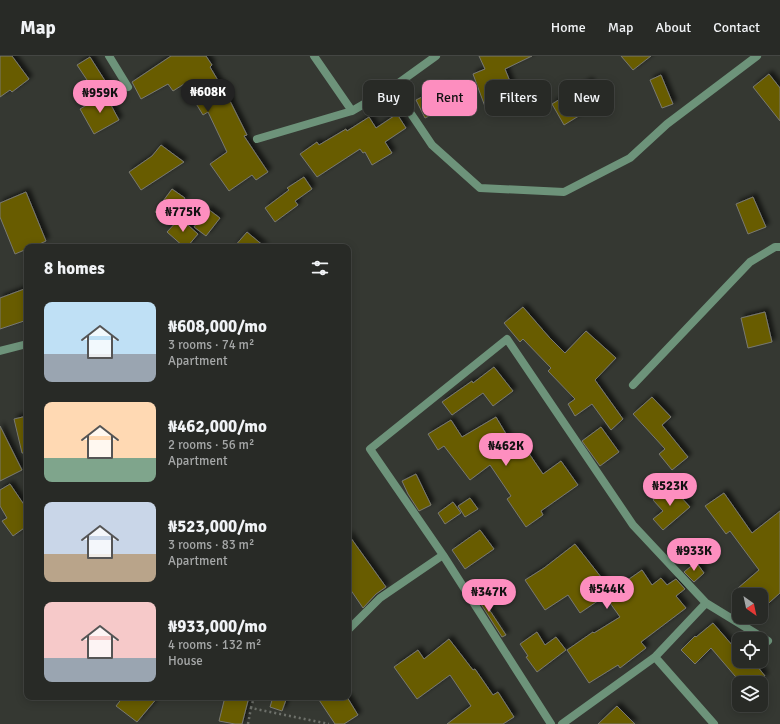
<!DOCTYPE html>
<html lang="en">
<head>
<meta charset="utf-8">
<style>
  :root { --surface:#282a26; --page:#343632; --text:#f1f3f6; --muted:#a5a7a7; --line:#444643; --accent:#fd8ebf }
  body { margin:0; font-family:Signika,sans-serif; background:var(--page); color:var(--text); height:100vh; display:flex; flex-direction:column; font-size:15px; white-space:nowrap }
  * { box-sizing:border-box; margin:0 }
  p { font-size:13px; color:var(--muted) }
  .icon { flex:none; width:22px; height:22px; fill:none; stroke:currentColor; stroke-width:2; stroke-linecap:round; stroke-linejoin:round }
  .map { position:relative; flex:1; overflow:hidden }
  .sheet { position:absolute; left:24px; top:188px; width:327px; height:456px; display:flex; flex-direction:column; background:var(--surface); border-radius:8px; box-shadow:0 2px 10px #0003,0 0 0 1px var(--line) }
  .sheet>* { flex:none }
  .banner { position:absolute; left:363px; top:24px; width:357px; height:36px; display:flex; gap:8px }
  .needle { width:26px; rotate:147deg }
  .buttons { position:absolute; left:732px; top:532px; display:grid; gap:8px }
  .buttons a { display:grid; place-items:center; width:36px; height:36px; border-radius:8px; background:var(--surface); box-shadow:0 2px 10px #0003,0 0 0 1px var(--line); font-size:20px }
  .price { position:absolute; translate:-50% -34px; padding:0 9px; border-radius:14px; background:var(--accent); color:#111; font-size:13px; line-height:26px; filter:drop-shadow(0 1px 2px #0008) }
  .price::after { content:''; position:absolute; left:50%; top:24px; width:12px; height:9px; margin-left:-6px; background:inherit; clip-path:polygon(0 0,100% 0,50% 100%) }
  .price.selected { background:#222; color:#fff }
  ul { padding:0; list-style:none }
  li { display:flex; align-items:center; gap:12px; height:100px; padding:0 20px }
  li span { display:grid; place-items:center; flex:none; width:112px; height:80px; border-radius:8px; color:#555 }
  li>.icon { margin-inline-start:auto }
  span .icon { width:48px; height:48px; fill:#fffc; stroke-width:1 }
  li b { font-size:17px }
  h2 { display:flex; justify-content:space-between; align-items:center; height:48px; padding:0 20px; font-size:17px }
  .pill { padding:0 14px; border-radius:8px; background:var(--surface); box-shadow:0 2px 10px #0003,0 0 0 1px var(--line); font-size:14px; line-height:36px }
  .pill.selected { background:var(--accent); color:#111 }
  header { display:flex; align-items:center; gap:24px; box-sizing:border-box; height:56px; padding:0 20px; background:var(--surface); border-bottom:1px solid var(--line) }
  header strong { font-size:19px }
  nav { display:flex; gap:22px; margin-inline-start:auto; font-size:14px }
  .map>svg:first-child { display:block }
  .building { fill:#675c00; stroke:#797972; filter:url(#shadow) }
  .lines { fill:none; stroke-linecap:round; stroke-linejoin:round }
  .path { stroke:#6d706a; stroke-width:2.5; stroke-dasharray:2 3; stroke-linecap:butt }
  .street { stroke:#6d937a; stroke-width:8 }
</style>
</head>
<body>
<header>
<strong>Map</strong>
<nav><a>Home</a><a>Map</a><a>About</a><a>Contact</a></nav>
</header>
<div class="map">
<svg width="780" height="668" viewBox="0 0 780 668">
  <defs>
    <filter id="shadow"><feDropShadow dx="3.5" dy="-3.5" stdDeviation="2" flood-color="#0009"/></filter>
  </defs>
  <rect width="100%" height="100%" fill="#353832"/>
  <!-- building -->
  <path class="building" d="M0 0H12L29 23 12 36 10 34 0 41Z
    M171 0H206L212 9 210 11 229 43 247 79 244 80 268 116 256 124 252 119 229 135 210 108 227 96 208 56 203 59 184 28 173 35 168 28 141 43 132 26Z
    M479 0H532L505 13 517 43 487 56 473 18 485 13Z
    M621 0H651L633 14Z
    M90 1 109 31 97 39 77 9Z
    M769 18 780 32V65L753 31Z
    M661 19 673 48 662 52 650 24Z
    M589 25 599 41 590 48 591 50 582 57V58L564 69 552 48Z
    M446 29 455 48 425 62 416 44Z
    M105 38 119 64 94 78 80 53Z
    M397 58 406 72 385 86 392 97 372 109 365 96 363 97 360 93 317 121 300 98 317 86 319 89 346 73 347 75 369 61 376 72Z
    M161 89 184 106 141 134 129 116 152 100Z
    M304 121 312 133 295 145 298 149 275 166 265 152 289 134 287 132Z
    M172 133 185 142 168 165 155 156Z
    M26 136 46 185 33 191H27V193L15 198 0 161V147Z
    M753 141 766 171 748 178 736 148Z
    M208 153 220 162 206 180 194 171Z
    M180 162 198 178 187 191H184L167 176Z
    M247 176 265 191H234Z
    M27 232V264L0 273V242Z
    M523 251 549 281 565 297 586 275 616 302 595 324 623 363 611 374 592 348 575 360 568 348 575 343 548 315 551 312 523 283 520 286 504 267Z
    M765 256 772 286 748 292 741 262Z
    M494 311 513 335 493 350 483 337 452 359 442 346 472 325 473 327Z
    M652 341 671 361 662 369 688 401 672 414 659 398 665 393 633 358Z
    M27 360V397H22L14 363Z
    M496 361 518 398 526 393 543 418 561 405 578 429 541 455 543 459 526 471 507 443 511 440 490 409 470 424 444 390 438 394 428 378 451 364 462 381Z
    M0 370 22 414 0 425Z
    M601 371 619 396 600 410 582 385Z
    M416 418 431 449 419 455 408 438 402 425Z
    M10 428 27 453V470L13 480 2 465 7 462 0 450V434Z
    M670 429 690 451 663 474 653 463 663 455 653 444Z
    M724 437 752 477 780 455V537L761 554V539H745L738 532 759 514 730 475 726 478 705 450Z
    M470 442 478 453 465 461 458 450Z
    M453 446 461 457 445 468 438 457Z
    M480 474 494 493 465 513 452 494Z
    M348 478 386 531 376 538 363 552 348 530Z
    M575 488 612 535 642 514 652 529 661 522 667 529 676 523 685 533 676 540 686 552 641 586 646 592 620 612 618 609 589 627 567 594 593 576 594 577 620 561 605 540 580 557 568 539 545 554 525 524 544 512Z
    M696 506 704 517 694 526 684 516Z
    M475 532 506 579 502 581 472 534Z
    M713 567 739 597V605H753L765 620 757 627H741L711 592 695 608 681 594 695 580 696 581Z
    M537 576 545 589 556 581 566 594 537 616 526 601 528 600 520 588Z
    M449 583 473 614 475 613 493 639 498 636 514 661 503 668H447L471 650 450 619 417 643 394 611 418 594 424 603Z
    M123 641H158L137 666 116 650Z
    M225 641H249L242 668H235L219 665Z
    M273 641H287L282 655 270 651Z
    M317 641H347L358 659 344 668H335Z
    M617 650 635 668H598Z"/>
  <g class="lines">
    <!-- path -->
    <path class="path" d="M251 652 254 641
      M248 668 251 652 329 668"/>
    <!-- street -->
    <path class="street" d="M109 0 128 31
      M314 0 352 55 393 31 436 0
      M393 31 432 89 480 132 564 136 630 102 667 68 757 0
      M257 83 352 55
      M0 295 27 288
      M633 329 750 206 775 191H780
      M706 547 768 585
      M348 574 380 542 443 499
      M655 601 714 668
      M551 668 443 499 370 393 507 283 633 469 706 547 655 601 562 668"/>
  </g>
</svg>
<div class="buttons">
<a><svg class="needle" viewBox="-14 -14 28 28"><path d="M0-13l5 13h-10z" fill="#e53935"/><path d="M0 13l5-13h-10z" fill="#a5a7a7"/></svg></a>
<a><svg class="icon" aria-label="locate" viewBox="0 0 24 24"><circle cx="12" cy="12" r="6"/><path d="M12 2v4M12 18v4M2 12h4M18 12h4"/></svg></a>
<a><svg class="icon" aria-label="layers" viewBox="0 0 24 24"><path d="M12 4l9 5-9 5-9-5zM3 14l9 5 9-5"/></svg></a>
</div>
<b class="price selected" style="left:208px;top:57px">₦608K</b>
<b class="price" style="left:100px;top:58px">₦959K</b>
<b class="price" style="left:183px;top:177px">₦775K</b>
<b class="price" style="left:506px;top:411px">₦462K</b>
<b class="price" style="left:670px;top:451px">₦523K</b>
<b class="price" style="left:694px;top:516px">₦933K</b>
<b class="price" style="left:607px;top:554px">₦544K</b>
<b class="price" style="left:489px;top:557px">₦347K</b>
<div class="banner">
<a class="pill">Buy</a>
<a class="pill selected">Rent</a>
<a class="pill">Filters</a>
<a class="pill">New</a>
</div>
<section class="sheet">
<h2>8 homes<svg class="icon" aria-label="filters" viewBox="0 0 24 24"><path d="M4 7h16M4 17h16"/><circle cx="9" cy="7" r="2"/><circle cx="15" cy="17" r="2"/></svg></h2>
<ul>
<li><span style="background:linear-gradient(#bfe0f5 65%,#9aa5b1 0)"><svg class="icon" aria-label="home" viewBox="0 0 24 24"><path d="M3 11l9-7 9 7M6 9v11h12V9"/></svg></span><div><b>₦608,000/mo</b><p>3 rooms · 74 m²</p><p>Apartment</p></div></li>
<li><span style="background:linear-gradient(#ffd9b3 70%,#7fa58c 0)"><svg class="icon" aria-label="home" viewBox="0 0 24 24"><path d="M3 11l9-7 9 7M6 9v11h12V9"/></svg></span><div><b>₦462,000/mo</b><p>2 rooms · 56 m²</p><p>Apartment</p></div></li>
<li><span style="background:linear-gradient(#c9d6e8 65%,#b9a48a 0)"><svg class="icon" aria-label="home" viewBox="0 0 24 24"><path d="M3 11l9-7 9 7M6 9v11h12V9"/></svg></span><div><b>₦523,000/mo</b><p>3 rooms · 83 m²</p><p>Apartment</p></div></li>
<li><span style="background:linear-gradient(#f6c9c9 70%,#9aa5b1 0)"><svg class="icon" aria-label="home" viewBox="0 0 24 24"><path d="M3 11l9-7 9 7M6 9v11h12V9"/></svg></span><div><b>₦933,000/mo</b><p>4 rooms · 132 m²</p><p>House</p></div></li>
</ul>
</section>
</div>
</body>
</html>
